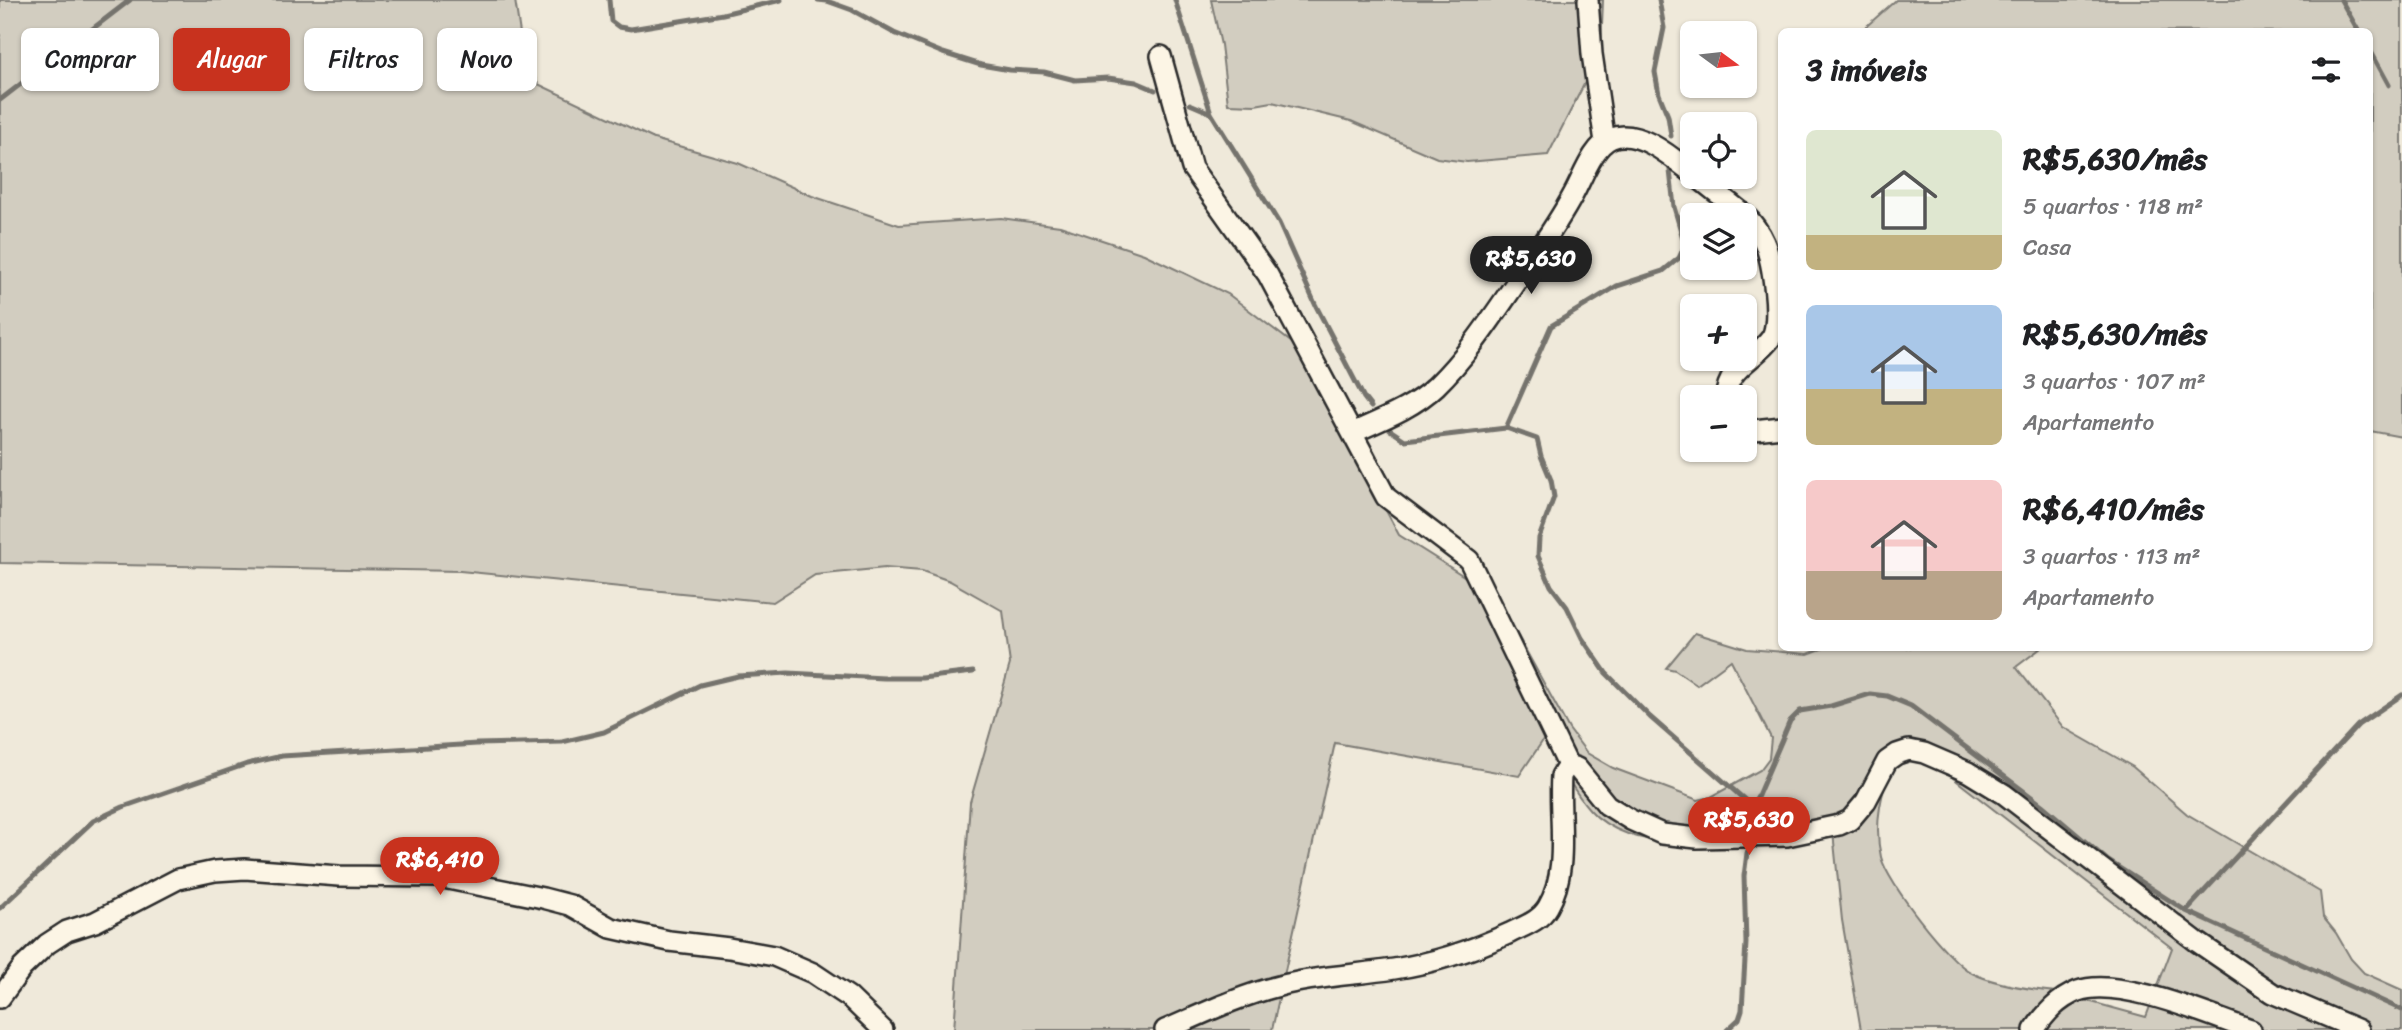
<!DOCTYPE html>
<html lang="pt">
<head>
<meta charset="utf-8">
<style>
  :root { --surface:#fff; --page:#f6f6f6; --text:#202124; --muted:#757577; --accent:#c8321e }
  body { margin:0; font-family:Sriracha,sans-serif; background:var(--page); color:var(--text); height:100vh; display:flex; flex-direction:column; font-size:26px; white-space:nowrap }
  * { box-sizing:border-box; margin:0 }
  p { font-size:23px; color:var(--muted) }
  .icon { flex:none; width:38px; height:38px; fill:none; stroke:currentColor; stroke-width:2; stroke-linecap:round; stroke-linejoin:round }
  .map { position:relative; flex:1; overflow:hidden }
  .sheet { position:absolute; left:1778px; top:28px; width:595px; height:623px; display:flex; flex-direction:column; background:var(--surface); border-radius:10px; box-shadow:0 2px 5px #0004 }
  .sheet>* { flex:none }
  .hud { position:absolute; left:21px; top:28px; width:665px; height:63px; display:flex; gap:14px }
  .needle { width:46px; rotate:105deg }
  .tools { position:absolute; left:1680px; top:21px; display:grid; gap:14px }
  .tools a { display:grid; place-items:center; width:77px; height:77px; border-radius:10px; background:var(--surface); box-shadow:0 2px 5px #0004; font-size:35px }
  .price { position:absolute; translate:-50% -60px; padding:0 16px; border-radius:24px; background:var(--accent); color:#fff; font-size:23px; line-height:46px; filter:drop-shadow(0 2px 4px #0008) }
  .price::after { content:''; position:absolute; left:50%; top:42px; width:21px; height:16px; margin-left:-10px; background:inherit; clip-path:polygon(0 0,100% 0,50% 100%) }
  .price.selected { background:#222; color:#fff }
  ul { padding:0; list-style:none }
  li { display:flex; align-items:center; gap:21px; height:175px; padding:0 28px }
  li span { display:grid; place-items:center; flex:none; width:196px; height:140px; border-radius:10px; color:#555 }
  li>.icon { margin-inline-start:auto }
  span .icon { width:84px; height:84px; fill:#fffc; stroke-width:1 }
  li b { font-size:30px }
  h2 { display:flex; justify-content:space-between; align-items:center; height:84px; padding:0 28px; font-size:30px }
  .pill { padding:0 24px; border-radius:10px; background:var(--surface); box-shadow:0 2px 5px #0004; font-size:24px; line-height:63px }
  .pill.selected { background:var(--accent); color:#fff }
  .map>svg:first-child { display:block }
  .green { fill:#d2cdc0; stroke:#7e7c76; stroke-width:2; fill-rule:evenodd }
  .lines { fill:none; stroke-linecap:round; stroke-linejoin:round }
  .stream { stroke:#75736d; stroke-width:5 }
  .minor-casing { stroke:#2b2b2b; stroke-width:24 }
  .minor { stroke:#fcf5e5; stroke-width:19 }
</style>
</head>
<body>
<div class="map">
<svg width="2402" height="1030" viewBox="0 0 2402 1030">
  <rect width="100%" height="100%" fill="#efe9da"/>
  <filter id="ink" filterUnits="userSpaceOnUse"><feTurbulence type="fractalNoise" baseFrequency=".0143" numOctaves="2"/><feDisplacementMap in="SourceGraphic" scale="14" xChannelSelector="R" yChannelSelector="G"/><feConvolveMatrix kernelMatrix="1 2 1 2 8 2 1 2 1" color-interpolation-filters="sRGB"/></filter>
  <g filter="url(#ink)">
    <!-- green -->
    <path class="green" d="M0 0H515L523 53 538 84 654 139 738 163 812 196 899 225 1001 218 1060 226 1144 254 1228 294 1300 349 1399 535 1478 585 1518 636 1569 729 1587 753 1613 768 1698 800 1711 797 1760 770 1769 758 1771 738 1731 660 1697 685 1675 670 1666 668 1695 633 1747 649 1808 654 1824 648H2041L2016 667 2063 727 2133 767 2187 814 2320 892 2323 917 2336 933 2351 959 2364 973 2402 990V1030H1861L1842 920 1833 832C1767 838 1639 865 1590 810 1571 789 1559 761 1546 736L1519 776 1335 743 1272 1030H954L970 802 1010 664 1003 611 950 581 922 571 885 568 815 575 773 602 460 571 0 563ZM1926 757 2172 948 2146 1017 2084 1000C2069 1003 2068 996 2055 992 2050 991 2044 991 2039 990 2017 987 1992 983 1972 973 1948 961 1887 882 1881 857 1873 822 1882 791 1894 758Z
      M1211 0H1603L1601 51 1548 155 1467 162 1437 158 1351 121 1272 102 1255 105 1228 104 1221 45Z
      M1896 0H2402V437L2370 431V32L1861 31Z"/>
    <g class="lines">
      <!-- stream -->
      <path class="stream" d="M609 0 611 21 619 27 631 29 723 14 781 0
        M818 0 827 1 852 10 894 33 943 53 981 65 1010 70 1044 72 1075 80 1108 78 1136 82 1155 90
        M1175 0 1211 113 1279 223 1316 306 1364 398 1371 407
        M1659 0 1664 28 1655 72 1659 94 1668 116 1671 136
        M2341 0 2359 32
        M2370 50 2389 85
        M0 100 130 0
        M1190 104 1211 113
        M1506 428 1551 326 1617 286 1663 271 1679 258 1685 245 1674 207 1669 161
        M1390 430 1405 440 1506 428 1537 439 1541 456 1551 480 1554 497 1539 538 1538 556 1551 586 1567 607 1582 638 1606 673 1650 717 1753 807
        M1751 821 1753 807 1790 721 1800 711 1831 706 1870 694 1887 696 1911 706 2042 805 2107 860 2186 911 2402 1010
        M0 908 93 821 123 807 247 764 282 756 477 744 562 742 604 732 700 685 738 676 788 673 884 678H922L973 672
        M2186 911 2358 725 2402 695
        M1727 1030 1739 1019 1742 1010 1746 943 1744 876 1747 853"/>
      <!-- minor casing -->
      <g class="minor-casing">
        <path id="minor" d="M1588 0 1592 54 1605 142
          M1161 56 1192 168 1268 275 1386 497 1469 560 1568 765
          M1697 177 1745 215
          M1726 397C1726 369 1756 359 1771 338 1782 322 1772 260 1764 242 1759 231 1753 223 1745 215
          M1745 426 1754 430 1782 427
          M1352 433C1381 420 1413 408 1436 386 1468 355 1493 316 1518 280 1537 252 1557 225 1573 195 1583 177 1593 146 1612 138 1639 128 1673 158 1692 173
          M0 998 22 968 47 944 67 931 95 922 178 879 215 871 245 869 339 876 438 877 543 898 570 905 611 928 669 941 729 948 774 956 813 973 849 997 883 1030
          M1165 1030C1202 1014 1239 996 1279 986 1316 976 1355 975 1394 969 1434 963 1473 950 1510 933 1524 926 1540 921 1548 907 1570 870 1558 817 1561 776L1568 765 1577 768 1607 805 1631 820 1662 834 1697 838 1787 836 1839 825 1850 820 1866 801 1887 761 1897 754 1909 750 1924 753 1968 772 2004 794 2196 941 2272 993 2359 1030
          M2034 1030C2046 1013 2058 999 2078 991 2119 976 2210 1016 2251 1030"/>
      </g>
      <!-- minor -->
      <use href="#minor" class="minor"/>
    </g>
  </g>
</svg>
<div class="tools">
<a><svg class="needle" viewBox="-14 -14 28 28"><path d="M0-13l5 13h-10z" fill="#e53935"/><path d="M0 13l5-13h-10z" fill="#757577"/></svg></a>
<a><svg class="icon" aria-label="locate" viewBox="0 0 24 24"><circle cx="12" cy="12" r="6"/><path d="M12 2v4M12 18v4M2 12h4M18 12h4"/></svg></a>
<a><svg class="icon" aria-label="layers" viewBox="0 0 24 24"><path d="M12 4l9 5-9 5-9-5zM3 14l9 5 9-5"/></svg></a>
<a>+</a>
<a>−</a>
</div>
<b class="price selected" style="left:1531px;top:296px">R$5,630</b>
<b class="price" style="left:1749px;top:857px">R$5,630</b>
<b class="price" style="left:440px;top:897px">R$6,410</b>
<div class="hud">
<a class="pill">Comprar</a>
<a class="pill selected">Alugar</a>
<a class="pill">Filtros</a>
<a class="pill">Novo</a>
</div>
<section class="sheet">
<h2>3 imóveis<svg class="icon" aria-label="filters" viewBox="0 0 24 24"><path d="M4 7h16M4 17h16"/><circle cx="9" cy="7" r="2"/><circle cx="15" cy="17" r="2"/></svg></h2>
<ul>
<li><span style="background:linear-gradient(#dfe7d0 75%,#c2b280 0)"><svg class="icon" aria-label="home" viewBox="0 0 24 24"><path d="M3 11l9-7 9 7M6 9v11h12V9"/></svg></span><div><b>R$5,630/mês</b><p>5 quartos · 118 m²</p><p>Casa</p></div></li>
<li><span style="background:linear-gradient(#a9c7e8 60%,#c2b280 0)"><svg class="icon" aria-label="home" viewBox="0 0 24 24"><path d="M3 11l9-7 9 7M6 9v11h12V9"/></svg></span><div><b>R$5,630/mês</b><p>3 quartos · 107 m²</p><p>Apartamento</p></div></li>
<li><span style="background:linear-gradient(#f6c9c9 65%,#b9a48a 0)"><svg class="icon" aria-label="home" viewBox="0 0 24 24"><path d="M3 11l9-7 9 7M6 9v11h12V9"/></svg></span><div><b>R$6,410/mês</b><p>3 quartos · 113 m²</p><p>Apartamento</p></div></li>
</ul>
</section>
</div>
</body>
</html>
